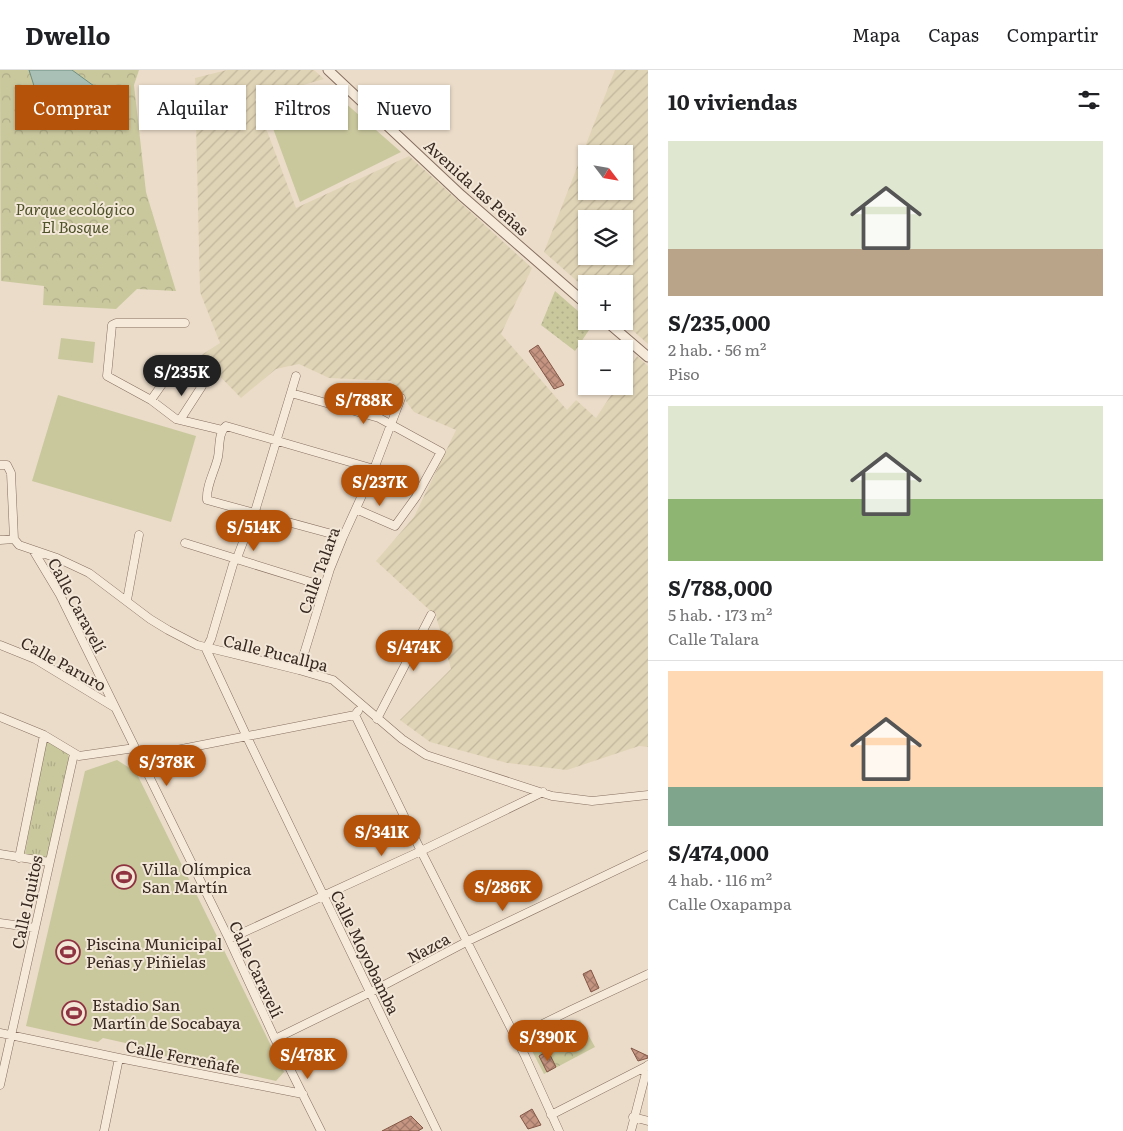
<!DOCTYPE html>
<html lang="es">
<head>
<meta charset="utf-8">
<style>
  :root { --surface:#fff; --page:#f6f6f6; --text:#202124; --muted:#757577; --line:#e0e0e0; --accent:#b45309 }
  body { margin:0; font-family:Literata,serif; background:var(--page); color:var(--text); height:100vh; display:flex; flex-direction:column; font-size:19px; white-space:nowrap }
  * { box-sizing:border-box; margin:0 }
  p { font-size:16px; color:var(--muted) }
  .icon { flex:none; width:28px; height:28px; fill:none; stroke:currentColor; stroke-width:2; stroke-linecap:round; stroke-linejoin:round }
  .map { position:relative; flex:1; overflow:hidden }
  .details { display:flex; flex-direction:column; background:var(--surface); width:475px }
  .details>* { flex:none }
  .top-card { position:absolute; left:15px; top:15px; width:475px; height:45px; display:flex; gap:10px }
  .needle { width:32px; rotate:121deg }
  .buttons { position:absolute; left:578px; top:75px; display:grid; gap:10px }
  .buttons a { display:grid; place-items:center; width:55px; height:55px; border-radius:0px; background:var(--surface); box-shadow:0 1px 4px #0004; font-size:25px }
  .price { position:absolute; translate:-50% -42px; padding:0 11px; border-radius:18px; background:var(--accent); color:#fff; font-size:16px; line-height:32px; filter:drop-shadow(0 1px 2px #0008) }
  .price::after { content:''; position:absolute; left:50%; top:30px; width:15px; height:11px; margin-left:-8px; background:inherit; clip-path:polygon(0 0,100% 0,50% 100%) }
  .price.current { background:#222; color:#fff }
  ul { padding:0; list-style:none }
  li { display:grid; align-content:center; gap:10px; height:265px; padding:0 20px }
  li+li { border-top:1px solid var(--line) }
  li span { display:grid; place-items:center; height:155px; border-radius:0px; color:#555 }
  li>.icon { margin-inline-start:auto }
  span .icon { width:90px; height:90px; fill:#fffc; stroke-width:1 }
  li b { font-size:21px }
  h2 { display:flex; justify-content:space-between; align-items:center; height:60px; padding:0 20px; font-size:21px }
  .chip { padding:0 18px; border-radius:0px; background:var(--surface); box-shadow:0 1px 4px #0004; font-size:18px; line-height:45px }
  .chip.current { background:var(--accent); color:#fff }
  header { display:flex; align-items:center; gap:30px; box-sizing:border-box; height:70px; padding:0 25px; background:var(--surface); border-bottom:1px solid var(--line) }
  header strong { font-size:24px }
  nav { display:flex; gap:28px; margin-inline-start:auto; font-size:18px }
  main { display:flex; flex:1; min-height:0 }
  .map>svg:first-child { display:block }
  .farmland { fill:url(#farmland-furrows); fill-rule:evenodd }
  .grass { fill:url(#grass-tufts) }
  .park { fill:url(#park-crowns) }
  .garden { fill:url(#garden-dots) }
  .pitch { fill:#c9c89d }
  .water { fill:#a9c0b6; stroke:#708e82 }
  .building { fill:url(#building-cross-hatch); stroke:#835646 }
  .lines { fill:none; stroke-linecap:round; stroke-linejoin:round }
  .minor-casing { stroke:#866e5f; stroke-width:9 }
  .tertiary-casing { stroke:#866e5f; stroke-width:11 }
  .minor { stroke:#f6ebdb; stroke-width:8 }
  .tertiary { stroke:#f6ebdb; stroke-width:9 }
  .labels { text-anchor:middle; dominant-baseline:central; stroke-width:4; stroke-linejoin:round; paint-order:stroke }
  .street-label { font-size:16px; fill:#382921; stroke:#f3e7d8 }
  .park-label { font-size:16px; font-style:italic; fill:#4e5229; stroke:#f3e7d8 }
  .poi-label { font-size:16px; fill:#382921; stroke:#f3e7d8; text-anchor:start }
</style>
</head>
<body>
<header>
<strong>Dwello</strong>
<nav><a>Mapa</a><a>Capas</a><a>Compartir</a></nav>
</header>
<main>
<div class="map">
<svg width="648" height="1061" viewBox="0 0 648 1061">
  <defs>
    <pattern id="farmland-furrows" width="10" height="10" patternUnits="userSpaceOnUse" patternTransform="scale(1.25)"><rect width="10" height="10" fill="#e0d4b6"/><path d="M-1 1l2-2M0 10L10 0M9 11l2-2" fill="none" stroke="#c1b69c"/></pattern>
    <pattern id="grass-tufts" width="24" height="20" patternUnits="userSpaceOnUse" patternTransform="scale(1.25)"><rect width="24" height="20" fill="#c9c89d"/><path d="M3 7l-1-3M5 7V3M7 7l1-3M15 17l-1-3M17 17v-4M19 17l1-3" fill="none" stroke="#adac87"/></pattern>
    <pattern id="park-crowns" width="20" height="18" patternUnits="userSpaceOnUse" patternTransform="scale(1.25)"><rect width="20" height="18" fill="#c9c89d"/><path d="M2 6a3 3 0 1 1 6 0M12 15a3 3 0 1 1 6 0" fill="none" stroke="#adac87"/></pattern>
    <pattern id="garden-dots" width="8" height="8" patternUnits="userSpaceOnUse" patternTransform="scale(1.25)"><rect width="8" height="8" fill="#c9c89d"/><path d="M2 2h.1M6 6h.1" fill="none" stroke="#adac87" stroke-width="1.8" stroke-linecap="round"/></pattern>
    <pattern id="building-cross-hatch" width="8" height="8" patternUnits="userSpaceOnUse" patternTransform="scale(1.25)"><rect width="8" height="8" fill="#c69582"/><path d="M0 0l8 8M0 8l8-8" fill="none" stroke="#a27a6a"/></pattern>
  </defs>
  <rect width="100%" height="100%" fill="#ebdcc9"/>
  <!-- farmland -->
  <path class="farmland" d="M227 0H314L324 9 255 29 296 138 409 86 532 198 501 264 567 340 576 330 596 348 617 316H624V306L637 286 648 296V677L639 676 567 700 507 693 430 672 400 650 451 599 436 546 376 491 414 447 456 360 414 342 391 311 329 308 299 294 276 299 241 328 200 286 220 273 200 222 195 8Z
    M615 0H648V274L622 251H624V214H586V219L544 182ZM586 84H624V121H586ZM586 149H624V186H586Z"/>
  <!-- grass -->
  <path class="grass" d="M46 670 68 683 69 690 47 787 45 789 26 786 25 783Z"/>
  <!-- park -->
  <path class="park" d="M0 0H139L134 15 146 122 176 221 137 219 116 239 43 235 44 216 1 211Z
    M580 950 595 977 544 1004 530 977Z"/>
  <!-- garden -->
  <path class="garden" d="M555 221 586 248V251H590L593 254 575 281 541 255Z"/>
  <!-- pitch -->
  <path class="pitch" d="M327 17 401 82 300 132 263 31Z
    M61 268 95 272 93 293 58 289Z
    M58 325 196 366 171 452 32 411Z
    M117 690 136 702 284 1002 276 1011 142 981 139 976 103 968 98 972 26 956 85 701Z"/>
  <!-- water -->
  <path class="water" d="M29 0H72L94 16 99 29 98 39 94 45 84 48 54 27 35 19Z"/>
  <!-- building -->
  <path class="building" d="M538 275 564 315 554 319 529 281Z
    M591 900 599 918 591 922 583 904Z
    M631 978 648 986V988L638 991Z
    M548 981 556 997 547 1002 539 986Z
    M532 1039 541 1055 528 1059 520 1046Z
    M411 1046 423 1058 418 1061H382Z"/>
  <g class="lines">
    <!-- minor casing -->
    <g class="minor-casing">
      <path id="minor" d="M185 253H116L112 255 107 306 151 330 176 349 222 360
        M291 323 379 348 441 382 416 427 395 456 356 439
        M151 330 175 296 201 313 202 316 180 350
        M0 395H7L11 403 14 469
        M343 467 207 430C206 415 215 401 218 387 220 377 218 363 226 356L374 399
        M0 470 14 469 19 475 57 488 89 503 150 549 168 560 197 575 299 600 333 610 402 669 426 685 552 726 592 731 648 725
        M185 473 317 514
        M33 480 60 525 229 869 275 969 321 1061
        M127 530 139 465
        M0 575 35 589 114 637
        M206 579 247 667 437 1061
        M206 579 211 569 234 491 237 488 256 438 296 306
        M299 600 330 499 343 467 374 399 401 328
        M355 645 421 781 525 986 559 1061
        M0 647 44 665 79 686 135 678
        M377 649 431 545
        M141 687 355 645 358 641
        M0 784 49 792
        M19 788 44 665
        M0 853 35 858
        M229 869 421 781 543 722
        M0 963 119 988 303 1024
        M516 967 571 940 648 904
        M275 969 371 922 468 871 648 785
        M0 1015 74 684
        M551 1045 647 996
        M633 1047 648 1051
        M104 1061 119 988
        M631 1061 648 995"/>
    </g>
    <!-- tertiary casing -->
    <g class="tertiary-casing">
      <path id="tertiary" d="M328 0 461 125 586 234
        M606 251 648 287"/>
    </g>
    <!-- minor -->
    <use href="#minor" class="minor"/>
    <!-- tertiary -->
    <use href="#tertiary" class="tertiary"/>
  </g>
  <!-- icons -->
  <defs>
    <g id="stadium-ring" transform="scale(1.25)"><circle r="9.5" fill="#f3e7d8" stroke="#903341" stroke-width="1.5"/><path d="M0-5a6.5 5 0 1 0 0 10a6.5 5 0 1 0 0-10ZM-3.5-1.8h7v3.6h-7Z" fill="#903341"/></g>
  </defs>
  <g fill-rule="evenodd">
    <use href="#stadium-ring" x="124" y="807"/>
    <use href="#stadium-ring" x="68" y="882"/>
    <use href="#stadium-ring" x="74" y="943"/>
  </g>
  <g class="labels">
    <!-- street labels -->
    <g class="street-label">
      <text transform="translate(477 117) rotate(42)">Avenida las Peñas</text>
      <text transform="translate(318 500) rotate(-70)">Calle Talara</text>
      <text transform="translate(78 535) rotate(62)">Calle Caravelí</text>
      <text transform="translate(276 582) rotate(14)">Calle Pucallpa</text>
      <text transform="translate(64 593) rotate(29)">Calle Paruro</text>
      <text transform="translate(26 832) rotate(-78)">Calle Iquitos</text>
      <text transform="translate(428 877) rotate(-28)">Nazca</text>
      <text transform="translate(366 882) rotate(64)">Calle Moyobamba</text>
      <text transform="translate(257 899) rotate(65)">Calle Caravelí</text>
      <text transform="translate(183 986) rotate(11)">Calle Ferreñafe</text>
    </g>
    <!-- park labels -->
    <g class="park-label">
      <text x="75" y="138">Parque ecológico<tspan x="75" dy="18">El Bosque</tspan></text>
    </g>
    <!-- poi labels -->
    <g class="poi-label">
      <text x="142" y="798">Villa Olímpica<tspan x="142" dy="18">San Martín</tspan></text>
      <text x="86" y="873">Piscina Municipal<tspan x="86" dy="18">Peñas y Piñielas</tspan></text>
      <text x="92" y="934">Estadio San<tspan x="92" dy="18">Martín de Socabaya</tspan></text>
    </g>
  </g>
</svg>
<div class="buttons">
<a><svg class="needle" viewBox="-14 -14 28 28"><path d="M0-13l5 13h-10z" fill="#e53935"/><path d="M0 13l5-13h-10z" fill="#757577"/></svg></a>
<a><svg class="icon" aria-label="layers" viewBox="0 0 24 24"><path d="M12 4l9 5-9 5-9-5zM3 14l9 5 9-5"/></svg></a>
<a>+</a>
<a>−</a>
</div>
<b class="price current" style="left:182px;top:327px">S/235K</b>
<b class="price" style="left:364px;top:355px">S/788K</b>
<b class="price" style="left:380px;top:437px">S/237K</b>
<b class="price" style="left:254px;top:482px">S/514K</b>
<b class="price" style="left:414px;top:602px">S/474K</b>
<b class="price" style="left:167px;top:717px">S/378K</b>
<b class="price" style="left:382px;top:787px">S/341K</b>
<b class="price" style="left:503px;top:842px">S/286K</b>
<b class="price" style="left:548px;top:992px">S/390K</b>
<b class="price" style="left:308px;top:1010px">S/478K</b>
<div class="top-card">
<a class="chip current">Comprar</a>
<a class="chip">Alquilar</a>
<a class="chip">Filtros</a>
<a class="chip">Nuevo</a>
</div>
</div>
<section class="details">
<h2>10 viviendas<svg class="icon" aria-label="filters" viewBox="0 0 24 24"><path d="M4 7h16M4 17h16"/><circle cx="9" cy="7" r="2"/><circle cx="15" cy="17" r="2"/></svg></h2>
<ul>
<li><span style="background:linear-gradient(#dfe7d0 70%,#b9a48a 0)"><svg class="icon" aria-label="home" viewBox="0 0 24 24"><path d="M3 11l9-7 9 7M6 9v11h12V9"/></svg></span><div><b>S/235,000</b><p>2 hab. · 56 m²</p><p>Piso</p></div></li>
<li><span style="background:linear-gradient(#dfe7d0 60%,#8fb573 0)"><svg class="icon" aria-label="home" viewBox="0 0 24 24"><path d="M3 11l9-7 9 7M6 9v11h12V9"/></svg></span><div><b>S/788,000</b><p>5 hab. · 173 m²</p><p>Calle Talara</p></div></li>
<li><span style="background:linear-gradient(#ffd9b3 75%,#7fa58c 0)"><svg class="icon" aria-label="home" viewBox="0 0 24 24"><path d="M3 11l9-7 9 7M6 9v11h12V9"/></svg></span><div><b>S/474,000</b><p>4 hab. · 116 m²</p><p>Calle Oxapampa</p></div></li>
</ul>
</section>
</main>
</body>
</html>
